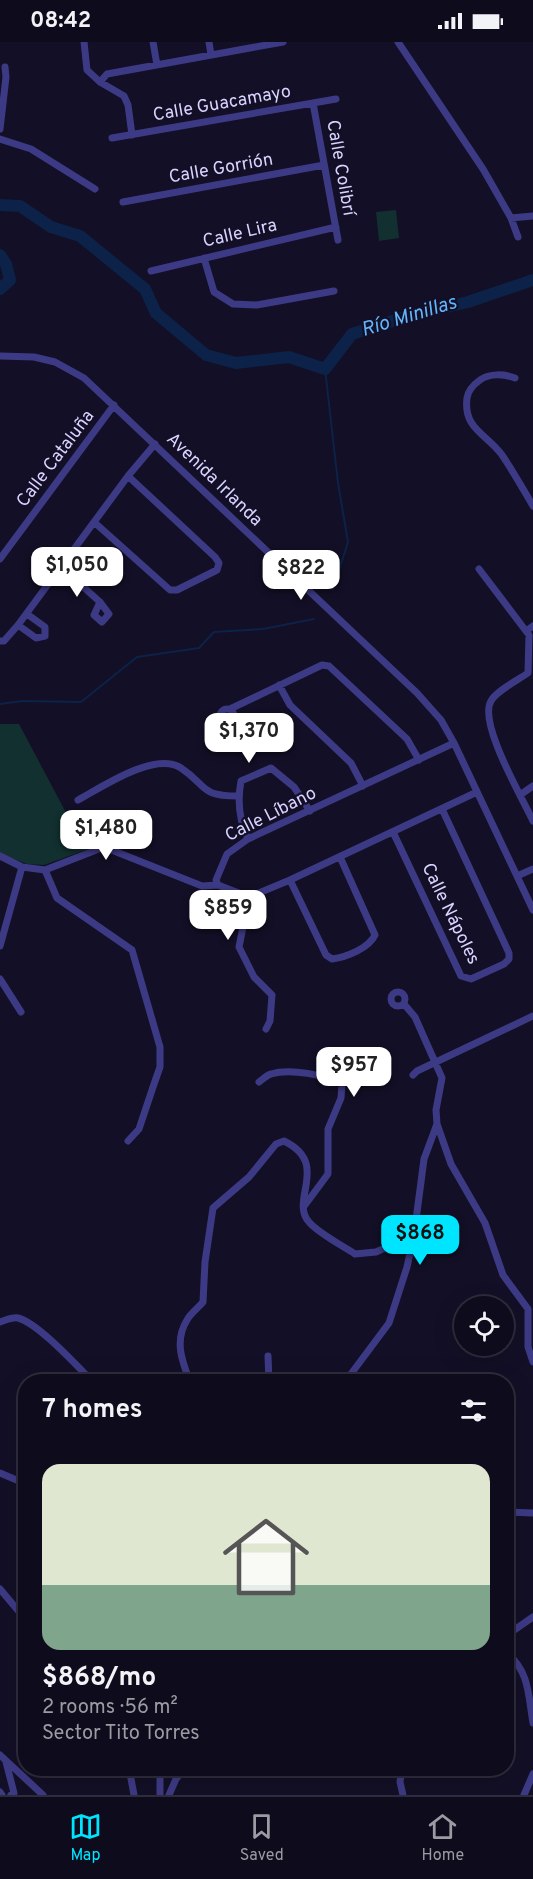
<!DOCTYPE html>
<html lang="en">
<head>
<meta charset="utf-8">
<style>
  :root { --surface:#0e0b1c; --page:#1c1929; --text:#f1f3f6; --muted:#9b9ba3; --line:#2e2b3b; --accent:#00e5ff }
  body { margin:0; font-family:Overpass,sans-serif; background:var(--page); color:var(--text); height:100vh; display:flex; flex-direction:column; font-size:22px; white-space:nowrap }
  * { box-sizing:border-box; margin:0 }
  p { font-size:20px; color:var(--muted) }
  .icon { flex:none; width:33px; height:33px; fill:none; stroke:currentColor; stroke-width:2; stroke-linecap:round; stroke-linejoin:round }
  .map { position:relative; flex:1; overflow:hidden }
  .side { position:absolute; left:18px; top:1332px; width:496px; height:402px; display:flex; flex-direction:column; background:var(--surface); border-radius:24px; box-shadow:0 6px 24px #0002,0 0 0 2px var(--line) }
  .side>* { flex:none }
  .controls { position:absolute; left:454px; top:1254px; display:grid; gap:12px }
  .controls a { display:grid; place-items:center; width:60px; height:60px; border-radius:50%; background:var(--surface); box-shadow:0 6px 24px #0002,0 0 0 2px var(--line); font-size:30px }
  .price { position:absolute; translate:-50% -51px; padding:0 14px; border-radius:12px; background:#fff; color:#222; font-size:20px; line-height:39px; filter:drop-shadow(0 2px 3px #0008) }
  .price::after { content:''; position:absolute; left:50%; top:36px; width:18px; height:14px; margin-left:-9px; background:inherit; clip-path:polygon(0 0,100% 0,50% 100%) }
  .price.selected { background:var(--accent); color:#111 }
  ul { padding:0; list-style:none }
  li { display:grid; align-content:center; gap:12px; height:318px; padding:0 24px }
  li+li { border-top:2px solid var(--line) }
  li span { display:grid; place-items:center; height:186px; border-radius:18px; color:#555 }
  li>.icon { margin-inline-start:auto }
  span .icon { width:108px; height:108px; fill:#fffc; stroke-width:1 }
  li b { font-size:26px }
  h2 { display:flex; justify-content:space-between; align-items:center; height:72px; padding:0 24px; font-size:26px }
  .status { display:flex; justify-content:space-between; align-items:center; height:42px; padding:0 30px; background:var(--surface); direction:ltr }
  .status svg { height:16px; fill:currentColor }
  .menu { display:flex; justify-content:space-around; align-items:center; height:84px; border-top:2px solid var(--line); background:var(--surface); font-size:16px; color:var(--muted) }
  .menu a { display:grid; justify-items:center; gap:3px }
  .menu .selected { color:var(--accent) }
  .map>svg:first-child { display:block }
  .green { fill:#12302f }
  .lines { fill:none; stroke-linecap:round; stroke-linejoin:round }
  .stream { stroke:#0c2248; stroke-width:2 }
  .river { stroke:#0c2248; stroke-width:12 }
  .minor { stroke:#3d3a85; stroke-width:7 }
  .labels { text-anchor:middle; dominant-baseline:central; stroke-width:4.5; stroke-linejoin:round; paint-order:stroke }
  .street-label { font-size:18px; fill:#d9d4ff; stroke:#130f26 }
  .water-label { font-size:20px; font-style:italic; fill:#62b6ff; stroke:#130f26 }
</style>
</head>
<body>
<div class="status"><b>08:42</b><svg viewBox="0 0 49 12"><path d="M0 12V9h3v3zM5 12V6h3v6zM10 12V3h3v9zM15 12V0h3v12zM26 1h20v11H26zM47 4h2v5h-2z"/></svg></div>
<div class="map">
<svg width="533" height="1753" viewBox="0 0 533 1753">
  <rect width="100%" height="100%" fill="#130f26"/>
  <!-- green -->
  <path class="green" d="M396 168 399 196 379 199 376 170Z
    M0 682H19L71 780 79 781 94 805 44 823 27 822 0 812Z"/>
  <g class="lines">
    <!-- stream -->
    <path class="stream" d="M325 327 338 441 348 500 333 547
      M0 662 22 659 81 660 137 615 199 606 214 590 263 587 314 577"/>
    <!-- river -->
    <path class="river" d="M0 163 20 164 51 185 80 194 145 247 156 271 206 313 236 321 289 315 325 327 352 292 408 274 468 260 533 238
      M0 213 6 222 10 238 0 247"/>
    <!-- minor -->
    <path class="minor" d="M84 0 87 28 100 40 124 54 128 63 132 93
      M153 0 157 23
      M209 0 211 13
      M398 0 483 127 511 176 518 195
      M100 40 107 32 283 0
      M313 61 338 198
      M0 87 6 35 5 25
      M112 96 336 57
      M0 97 31 107 95 147
      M123 160 324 123
      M511 176 533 174
      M204 216 214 250 233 262 257 263 334 249
      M151 229 336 185
      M0 314 34 315 55 320 84 336 417 651 441 678 454 701 533 868
      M515 336C504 332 490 331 480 338 473 343 468 348 467 356 463 387 487 392 502 413 513 429 523 447 533 464
      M94 480 170 548H177L217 528 219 521 215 515 128 434
      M0 517 114 363
      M61 525 100 560 109 572 102 580 94 573 100 560
      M479 527 529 593 528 631C518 638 496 649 491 659 478 681 522 755 533 779
      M18 583 36 596 45 594V585L27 572
      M526 589 533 584
      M0 599H4L18 583 128 434 155 402
      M279 643 290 663 351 721 363 744
      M220 674a7 7 0 1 1 14 0a7 7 0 1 1-14 0Z
      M230 667 322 623 329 624 407 697 419 718
      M454 701 248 797 227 812 216 838 218 843 249 855 290 838 477 750
      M520 753 533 744
      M78 758C102 745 155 709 181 726 208 744 199 754 238 754
      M393 790 461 934 471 937 504 922 509 917V911L442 767
      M248 797C239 778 237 760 241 739L271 726 294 745 310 769
      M0 814 22 825 45 828 104 805 202 844 218 843
      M45 828 57 856 132 908 160 1005V1025L153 1045 139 1087 128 1099
      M517 834 533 827
      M290 838 326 913 332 917C347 915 369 906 375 893L340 815
      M249 855 239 905 254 935 272 953 270 979 266 987
      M0 904 22 825
      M0 937 21 970
      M391 957a7 7 0 1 1 14 0a7 7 0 1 1-14 0Z
      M404 962 415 975 442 1036 436 1068 437 1082 451 1122 485 1181 503 1233 528 1267V1305L533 1320
      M413 1033 417 1029 533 974
      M259 1040C263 1037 267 1033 271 1032 290 1026 326 1033 342 1042L341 1056 328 1087V1132L305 1163
      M0 1280C6 1278 12 1275 18 1276 38 1281 77 1324 93 1340
      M268 1314 269 1340
      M190 1340C182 1319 174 1299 187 1278 190 1272 198 1266 203 1260L205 1220 213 1166 249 1135 276 1102 284 1099C331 1122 289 1158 309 1180 318 1191 343 1204 355 1212L376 1210 414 1193
      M345 1340 389 1281 407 1225 414 1193 424 1117 437 1082
      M0 1431 26 1442
      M507 1470 533 1471
      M0 1547 26 1578
      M507 1593 533 1575
      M507 1611C530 1631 528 1653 533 1681
      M0 1713 43 1753
      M6 1720 14 1751 11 1753
      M129 1726 134 1753
      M259 1726 262 1728 272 1726
      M402 1726 400 1740 403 1753
      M0 1750 2 1753
      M160 1753V1726
      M169 1753 176 1737 185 1726
      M524 1753 533 1732"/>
  </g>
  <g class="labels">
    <!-- street labels -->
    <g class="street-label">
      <text transform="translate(222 62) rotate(-10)">Calle Guacamayo</text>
      <text transform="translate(340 126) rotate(80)">Calle Colibrí</text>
      <text transform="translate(221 127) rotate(-10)">Calle Gorrión</text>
      <text transform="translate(240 192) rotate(-13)">Calle Lira</text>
      <text transform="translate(56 417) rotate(-53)">Calle Cataluña</text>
      <text transform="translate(214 438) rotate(44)">Avenida Irlanda</text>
      <text transform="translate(271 773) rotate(-27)">Calle Líbano</text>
      <text transform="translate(450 872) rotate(64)">Calle Nápoles</text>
    </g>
    <!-- water labels -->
    <g class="water-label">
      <text transform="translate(409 275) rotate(-17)">Río Minillas</text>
    </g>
  </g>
</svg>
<div class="controls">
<a><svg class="icon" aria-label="locate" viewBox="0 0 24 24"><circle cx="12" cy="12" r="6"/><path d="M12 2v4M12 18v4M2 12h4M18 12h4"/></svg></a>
</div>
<b class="price" style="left:77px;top:556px">$1,050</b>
<b class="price" style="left:301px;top:559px">$822</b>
<b class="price" style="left:249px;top:722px">$1,370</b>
<b class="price" style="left:106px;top:819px">$1,480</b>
<b class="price" style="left:228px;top:899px">$859</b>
<b class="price" style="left:354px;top:1056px">$957</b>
<b class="price selected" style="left:420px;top:1224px">$868</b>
<section class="side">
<h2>7 homes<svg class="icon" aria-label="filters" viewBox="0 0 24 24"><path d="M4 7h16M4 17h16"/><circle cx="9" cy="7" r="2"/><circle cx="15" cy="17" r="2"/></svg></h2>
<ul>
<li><span style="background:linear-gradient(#dfe7d0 65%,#7fa58c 0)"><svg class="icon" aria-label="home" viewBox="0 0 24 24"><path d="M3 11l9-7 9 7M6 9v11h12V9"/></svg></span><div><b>$868/mo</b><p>2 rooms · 56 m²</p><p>Sector Tito Torres</p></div></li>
</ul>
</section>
</div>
<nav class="menu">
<a class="selected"><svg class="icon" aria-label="map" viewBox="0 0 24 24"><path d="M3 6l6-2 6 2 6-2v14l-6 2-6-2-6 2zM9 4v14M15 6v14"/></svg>Map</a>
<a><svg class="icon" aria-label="saved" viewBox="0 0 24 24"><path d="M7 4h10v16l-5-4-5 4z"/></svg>Saved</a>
<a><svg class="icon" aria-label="home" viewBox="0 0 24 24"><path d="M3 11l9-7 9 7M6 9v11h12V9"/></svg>Home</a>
</nav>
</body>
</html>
